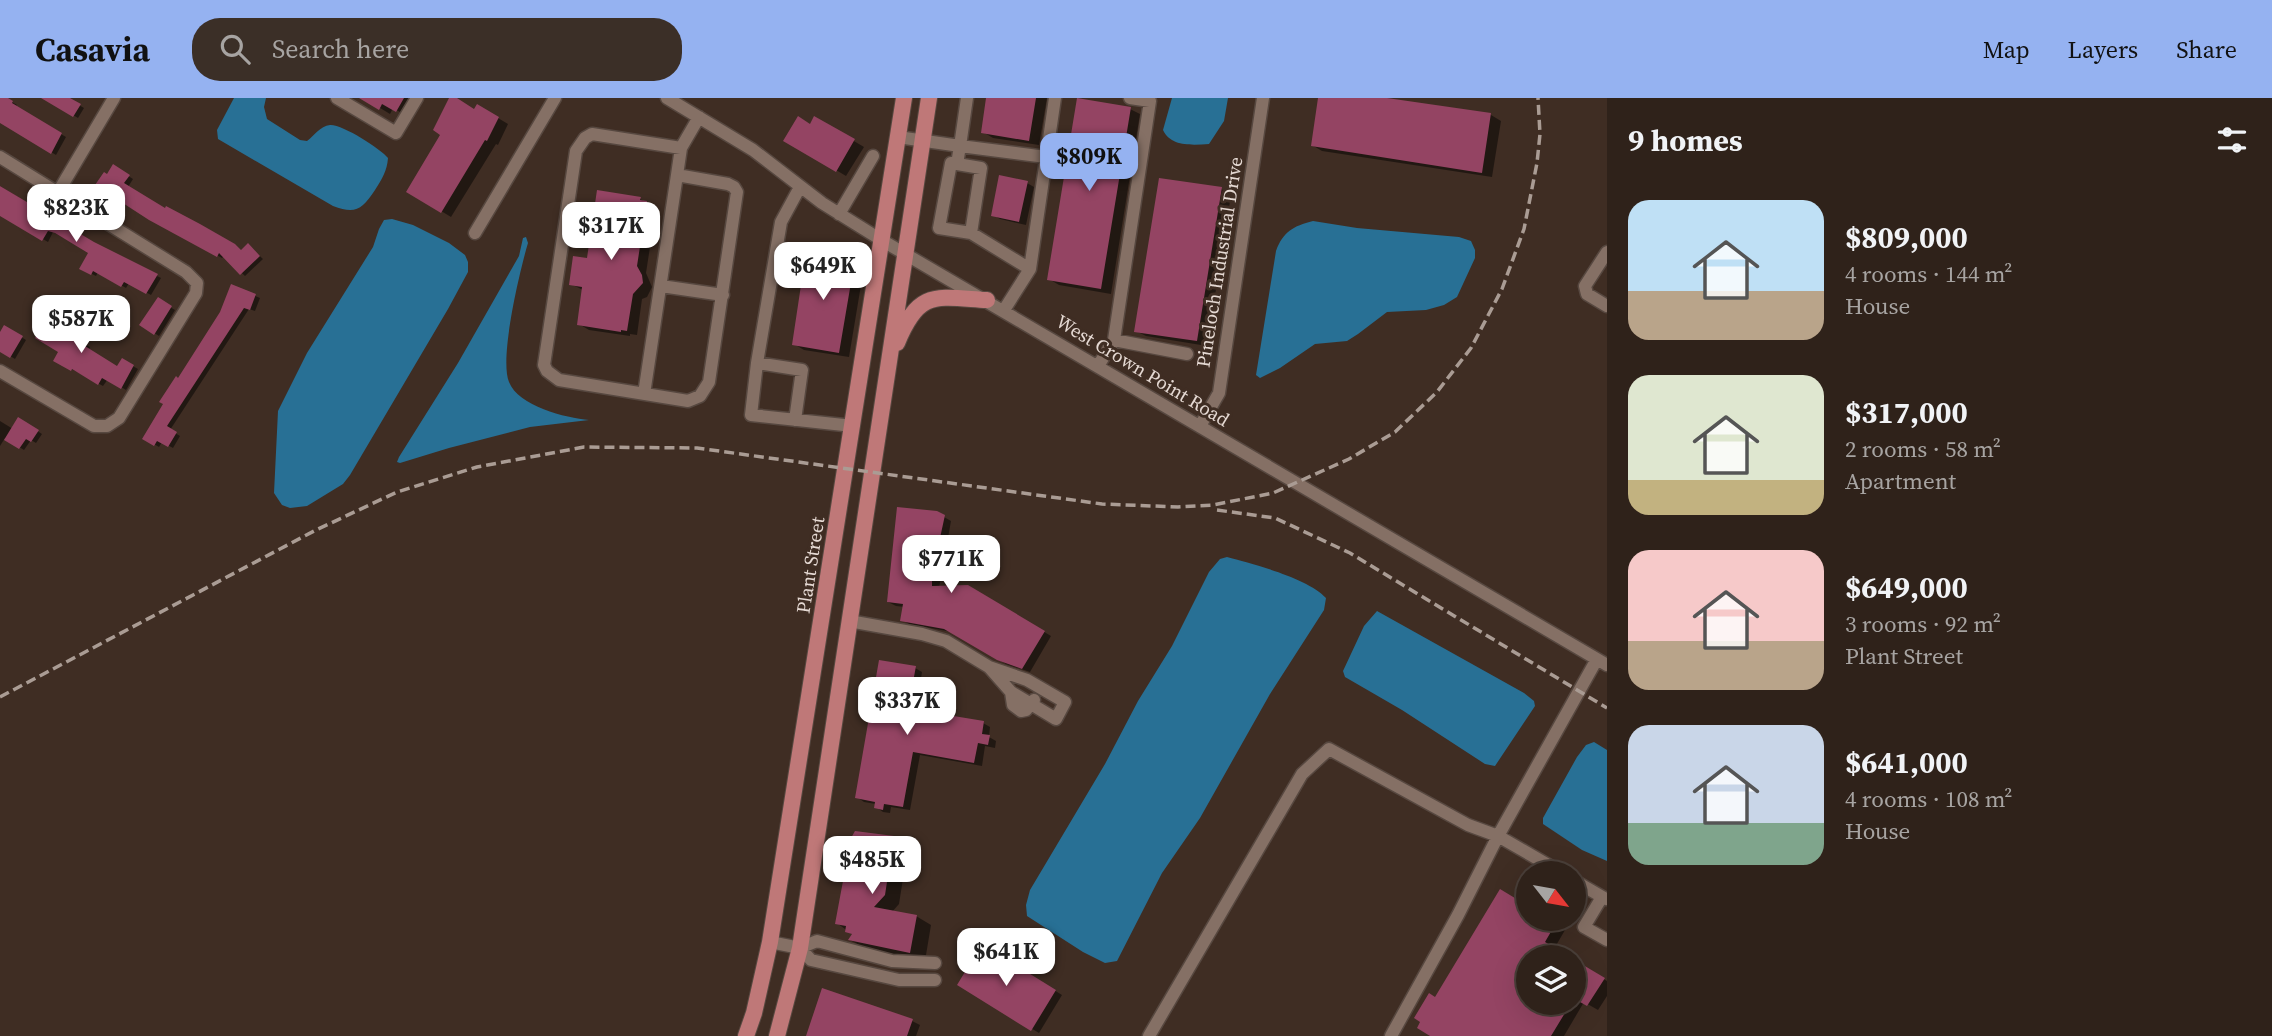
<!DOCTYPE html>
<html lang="en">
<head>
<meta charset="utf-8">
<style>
  :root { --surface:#2f221a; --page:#3b2f27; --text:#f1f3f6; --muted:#a7a4a2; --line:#4a3f39; --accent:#95b2f1 }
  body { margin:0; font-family:"Source Serif 4",serif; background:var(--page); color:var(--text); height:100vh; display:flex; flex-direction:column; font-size:26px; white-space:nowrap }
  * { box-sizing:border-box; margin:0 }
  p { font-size:23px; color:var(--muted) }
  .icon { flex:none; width:38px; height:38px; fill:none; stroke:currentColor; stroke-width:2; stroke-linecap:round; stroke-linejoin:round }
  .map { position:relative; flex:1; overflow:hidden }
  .panel { display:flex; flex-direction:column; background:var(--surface); width:665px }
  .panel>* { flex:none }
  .needle { width:46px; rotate:121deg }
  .buttons { position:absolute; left:1516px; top:763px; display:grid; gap:14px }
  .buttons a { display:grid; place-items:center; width:70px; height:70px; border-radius:50%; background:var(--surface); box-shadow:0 7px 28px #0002,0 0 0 2px var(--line); font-size:35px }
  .price { position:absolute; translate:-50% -60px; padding:0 16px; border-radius:14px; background:#fff; color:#222; font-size:23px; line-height:46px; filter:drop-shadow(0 2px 4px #0008) }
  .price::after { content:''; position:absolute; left:50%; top:42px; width:21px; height:16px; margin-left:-10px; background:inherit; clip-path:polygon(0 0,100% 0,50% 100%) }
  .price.selected { background:var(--accent); color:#111 }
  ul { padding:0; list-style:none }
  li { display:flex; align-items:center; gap:21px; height:175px; padding:0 21px }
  li span { display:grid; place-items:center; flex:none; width:196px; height:140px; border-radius:21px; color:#555 }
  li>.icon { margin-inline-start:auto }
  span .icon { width:84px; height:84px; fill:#fffc; stroke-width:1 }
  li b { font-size:30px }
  h2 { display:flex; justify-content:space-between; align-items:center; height:84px; padding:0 21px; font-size:30px }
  header { display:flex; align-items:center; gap:42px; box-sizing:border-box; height:98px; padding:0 35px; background:var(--accent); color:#111 }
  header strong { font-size:33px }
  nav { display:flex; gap:38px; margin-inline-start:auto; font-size:24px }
  .search { width:490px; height:63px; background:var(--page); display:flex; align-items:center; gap:18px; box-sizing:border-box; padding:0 24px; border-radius:28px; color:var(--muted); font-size:26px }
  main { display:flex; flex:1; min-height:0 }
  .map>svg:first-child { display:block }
  .water { fill:#287095 }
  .shadow { fill:#0007 }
  .building { fill:#944463 }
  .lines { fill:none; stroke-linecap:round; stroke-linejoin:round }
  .minor-casing { stroke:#574840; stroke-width:15 }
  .major-casing { stroke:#574840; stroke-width:18 }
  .minor { stroke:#857065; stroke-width:12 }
  .major { stroke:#bf7878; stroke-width:16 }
  .rail { stroke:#aa9c94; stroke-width:3.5; stroke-dasharray:10 5; stroke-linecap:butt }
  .labels { text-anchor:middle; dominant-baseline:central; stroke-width:6; stroke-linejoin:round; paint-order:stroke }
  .street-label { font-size:19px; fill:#e5d9d3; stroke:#3f2d23 }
</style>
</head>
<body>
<header>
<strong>Casavia</strong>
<div class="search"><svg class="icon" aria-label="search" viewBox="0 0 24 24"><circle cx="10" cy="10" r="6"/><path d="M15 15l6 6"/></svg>Search here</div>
<nav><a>Map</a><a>Layers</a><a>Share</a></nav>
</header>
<main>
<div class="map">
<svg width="1607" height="938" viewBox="0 0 1607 938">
  <rect width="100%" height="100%" fill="#3f2d23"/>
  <!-- water -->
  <path class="water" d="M234 0H266L264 9 267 21 300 42 307 43C314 38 320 28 330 27 342 26 381 51 388 60 387 73 382 81 375 92 362 111 356 117 333 108L218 41 217 32Z
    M1172 0H1228L1224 23 1209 46C1192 47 1171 49 1163 32Z
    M392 121 413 127 449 145 465 157 468 164V174L448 211 350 377 343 386 307 408 290 410 282 407 274 395 278 313 307 255 373 149 379 131 384 122Z
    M1313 123 1357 130 1459 139 1471 143 1475 152V160L1457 199 1444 207 1426 212 1387 214 1358 236 1347 243 1315 246 1280 270 1260 280 1256 277 1276 153C1283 134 1293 128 1313 123Z
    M526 139 528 145C520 172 499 260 509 284 518 308 566 320 589 322L530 329 449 350 400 365 397 364 399 359 458 265 519 158 523 140Z
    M1227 459C1253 466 1308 480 1326 500L1324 512 1270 596 1200 720 1162 775 1117 863 1105 865 1083 854 1027 818 1026 807 1030 792 1105 666 1138 603 1172 548 1209 474 1220 461Z
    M1377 513 1524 595 1534 603 1535 608 1495 668 1485 666 1402 612 1345 579 1343 573 1364 528Z
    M1594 644 1607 652V763L1582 752 1543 726V720L1577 659 1586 647Z"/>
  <!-- shadow -->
  <path class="shadow" d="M0 0H5L17 7 15 9 66 39 56 57 0 23Z
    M56 0H67L84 10 78 20 53 5Z
    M375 0H418L407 18 393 10 390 16 372 5Z
    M452 0 475 13 478 8 508 26 498 47 496 46 451 119 408 93 443 36Z
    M988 0H1047L1039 47 993 40 983 34Z
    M1319 0H1375L1491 17 1501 23 1492 79 1322 53 1312 47Z
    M1130 11 1140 16 1111 196 1059 187 1049 181Z
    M815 20 864 49 846 78 786 42 810 28Z
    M114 69 133 81 128 89 165 113 242 153 248 147 263 161 245 178 224 158 222 160 155 123 108 78Z
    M1027 85 1034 89 1026 127 1000 121 993 117Z
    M0 88 95 147 161 180 151 197 129 185 126 190 98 174 96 178 86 173 90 155 53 134 48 144 0 116Z
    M1221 91 1231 97 1207 248 1146 238 1136 233Z
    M640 101 656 110 646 175 652 189 647 199 642 201 637 237 630 236V238L589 232 579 226 583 192 571 186 588 162Z
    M854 163 864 169 849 259 804 252 794 246Z
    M232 188 260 200 255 213 249 211 170 332 180 338 173 350 162 344 159 349 144 340 222 214Z
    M158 202 175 212 159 238 142 227Z
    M52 217 69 227 64 234 90 249 89 252 118 270 122 262 138 271 126 292 108 281 103 288 55 262 60 254Z
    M5 229 26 242 15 261 0 252V237Z
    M19 321 42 336 36 345 31 342 24 352 5 340 0 348V323L13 331Z
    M937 415 951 423 939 490 968 489 1051 538 1030 574 1006 566 952 534 909 526 902 522 905 509 896 508 888 504Z
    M915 570 922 574 916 612 983 625 990 629 989 639 996 643 995 650 985 648 982 668 920 657 910 712 891 709 890 715 883 714 876 709V706L864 704 857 699Z
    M893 740 908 749 899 806 892 814 916 818 931 827 925 863 865 850 850 842 853 837 837 825Z
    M1528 821H1546L1565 832 1554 851 1568 859H1528V905H1573V863L1607 883V898L1598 912 1584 904 1564 938H1433L1436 901Z
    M983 848 1062 897 1039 935 959 886Z
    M823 892 912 923 920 927 916 938H808Z"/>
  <!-- building -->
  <path class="building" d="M0 0H8L13 3 12 5 62 35 51 56 0 25Z
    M41 0H70L81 6 73 19Z
    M359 0H404L396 14 382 6 379 12Z
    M449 0H457L474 11 477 6 499 19 487 43 485 42 441 115 406 94 440 37 433 32Z
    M986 0H1036L1029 43 981 35Z
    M1077 0 1131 9 1101 191 1047 182Z
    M1318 0H1387L1491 15 1482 75 1311 48Z
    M798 18 810 26 814 18 855 41 836 74 783 43Z
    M113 66 130 77 124 85 165 110 166 108 200 126 235 146 241 152 248 145 260 158 240 177 219 155 217 159 149 122 95 87 104 74 107 76Z
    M999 77 1028 83 1019 124 991 118Z
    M1159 80 1222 89 1197 243 1134 234Z
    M0 88 94 144 158 176 146 196 124 184 121 189 93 173 91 177 79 171 88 155 55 135 48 133 42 143 0 118Z
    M597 92 641 99 640 102 647 103 637 168 642 177 643 185 633 196 627 233 621 232V234L577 227 582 189 569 187 573 158 587 160Z
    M806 154 855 161 839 255 792 247Z
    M231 186 256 196 250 212 244 210 167 328 177 334 168 349 157 343 154 348 142 341 163 306 159 304 176 278 178 280 220 214Z
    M158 199 172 208 154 237 139 227Z
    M52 215 65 223 61 230 87 245 85 248 117 268 122 260 134 267 121 291 102 280 98 287 72 271 71 273 53 263 58 254 35 240Z
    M4 227 23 238 10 260 0 254V234Z
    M18 319 39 332 31 344 26 341 19 351 4 342Z
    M897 409 937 413 945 417 932 477V488L968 487 1045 533 1022 571 997 562 944 531 900 523 903 506 887 504Z
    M879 562 916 568 909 606 917 612 984 623 982 636 990 637 988 647 978 645 974 665 913 654 903 709 884 706 883 712 874 710 875 704 855 700Z
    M855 733 894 738 885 797 874 809 917 817 910 855 848 842 852 836 845 834 846 828 835 826 851 740Z
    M1500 791 1528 808V821H1549L1556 825 1545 844 1571 859H1528V905H1571L1551 938H1430L1417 930 1420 924 1414 920 1429 895 1435 899Z
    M982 846 1056 892 1031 933 957 887Z
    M1573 861 1605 880 1587 908 1573 900Z
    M822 890 913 921 907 938H806Z"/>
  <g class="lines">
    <!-- minor casing -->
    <g class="minor-casing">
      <path id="minor" d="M337 0 396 35 417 0
        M667 0 753 52 822 105 883 143 1607 567
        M898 39 960 48 967 0
        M0 59 186 174 197 185 196 195 119 320 107 328H94L0 273
        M957 66 951 65 939 130 971 135
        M677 77 681 50
        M800 89 781 124 757 265 751 317 853 328
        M57 96 114 0
        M839 116 873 58
        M475 135 555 0
        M1607 154 1585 188 1587 196 1607 208
        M1030 171 971 135 981 70 957 66 960 48 1046 59
        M661 188 723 197
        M1004 212 1030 171 1055 0
        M1114 242 1187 256
        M757 265 802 272 795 322
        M1098 268 1114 242 1150 3 1130 0
        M644 296 677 77 728 86 734 89 737 94 709 284 700 298 688 303 559 282 547 273 544 267 576 53 585 40 592 36 681 50 699 19
        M1200 328 1219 295 1263 0
        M849 523 922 536 946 543 989 569 1027 582 1065 604 1056 621 1011 594 989 569
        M1011 594 1013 607 1021 613 1026 612 1034 602
        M1562 775 1498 738 1597 561
        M1573 782 1606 801
        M1602 799 1584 829 1607 842
        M770 844 800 850 817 843 892 863 935 865
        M800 850 811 862 899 882H935
        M1149 938 1302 676 1329 651 1468 727 1498 738 1458 817 1391 938"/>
    </g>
    <!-- major casing -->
    <g class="major-casing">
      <path id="major" d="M897 245C919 191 935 199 987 202
        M746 938 754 915 770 844 904 0
        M777 938 800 850 929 0"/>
    </g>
    <!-- minor -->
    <use href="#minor" class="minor"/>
    <!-- major -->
    <use href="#major" class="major"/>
    <!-- rail -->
    <path class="rail" d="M1217 412 1275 420 1350 455 1607 610
      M0 599 314 433 397 394 477 369 584 349 697 350 1102 406 1178 409 1213 407 1273 395 1349 361 1395 334 1437 294 1471 250 1502 191 1524 131 1537 65 1540 36 1538 0"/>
  </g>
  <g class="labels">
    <!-- street labels -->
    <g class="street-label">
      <text transform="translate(1219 164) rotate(-81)">Pineloch Industrial Drive</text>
      <text transform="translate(1143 272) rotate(31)">West Crown Point Road</text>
      <text transform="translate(810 467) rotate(-81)">Plant Street</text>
    </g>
  </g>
</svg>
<div class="buttons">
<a><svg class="needle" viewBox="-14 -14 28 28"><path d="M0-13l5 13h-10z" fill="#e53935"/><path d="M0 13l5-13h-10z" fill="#a7a4a2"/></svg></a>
<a><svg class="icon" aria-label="layers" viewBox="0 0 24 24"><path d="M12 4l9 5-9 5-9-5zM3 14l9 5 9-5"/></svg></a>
</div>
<b class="price selected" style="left:1089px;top:95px">$809K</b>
<b class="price" style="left:76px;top:146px">$823K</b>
<b class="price" style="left:611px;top:164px">$317K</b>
<b class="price" style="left:823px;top:204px">$649K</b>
<b class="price" style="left:81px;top:257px">$587K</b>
<b class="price" style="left:951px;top:497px">$771K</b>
<b class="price" style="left:907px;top:639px">$337K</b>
<b class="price" style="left:872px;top:798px">$485K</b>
<b class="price" style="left:1006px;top:890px">$641K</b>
</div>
<section class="panel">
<h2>9 homes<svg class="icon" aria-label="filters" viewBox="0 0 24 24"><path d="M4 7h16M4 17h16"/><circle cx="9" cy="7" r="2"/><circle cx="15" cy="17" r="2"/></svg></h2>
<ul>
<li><span style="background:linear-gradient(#bfe0f5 65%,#b9a48a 0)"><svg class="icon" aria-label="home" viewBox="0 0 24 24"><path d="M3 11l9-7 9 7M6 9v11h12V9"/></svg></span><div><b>$809,000</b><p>4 rooms · 144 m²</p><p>House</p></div></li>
<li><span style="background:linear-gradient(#dfe7d0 75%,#c2b280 0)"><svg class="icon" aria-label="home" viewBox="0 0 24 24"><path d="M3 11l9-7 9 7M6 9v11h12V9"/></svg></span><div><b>$317,000</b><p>2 rooms · 58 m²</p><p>Apartment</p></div></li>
<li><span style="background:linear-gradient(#f6c9c9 65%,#b9a48a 0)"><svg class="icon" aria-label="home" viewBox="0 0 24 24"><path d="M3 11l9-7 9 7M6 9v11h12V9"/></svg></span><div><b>$649,000</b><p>3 rooms · 92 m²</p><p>Plant Street</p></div></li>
<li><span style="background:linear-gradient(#c9d6e8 70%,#7fa58c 0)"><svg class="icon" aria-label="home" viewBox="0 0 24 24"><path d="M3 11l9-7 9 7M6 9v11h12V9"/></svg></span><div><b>$641,000</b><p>4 rooms · 108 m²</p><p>House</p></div></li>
</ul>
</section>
</main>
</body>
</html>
